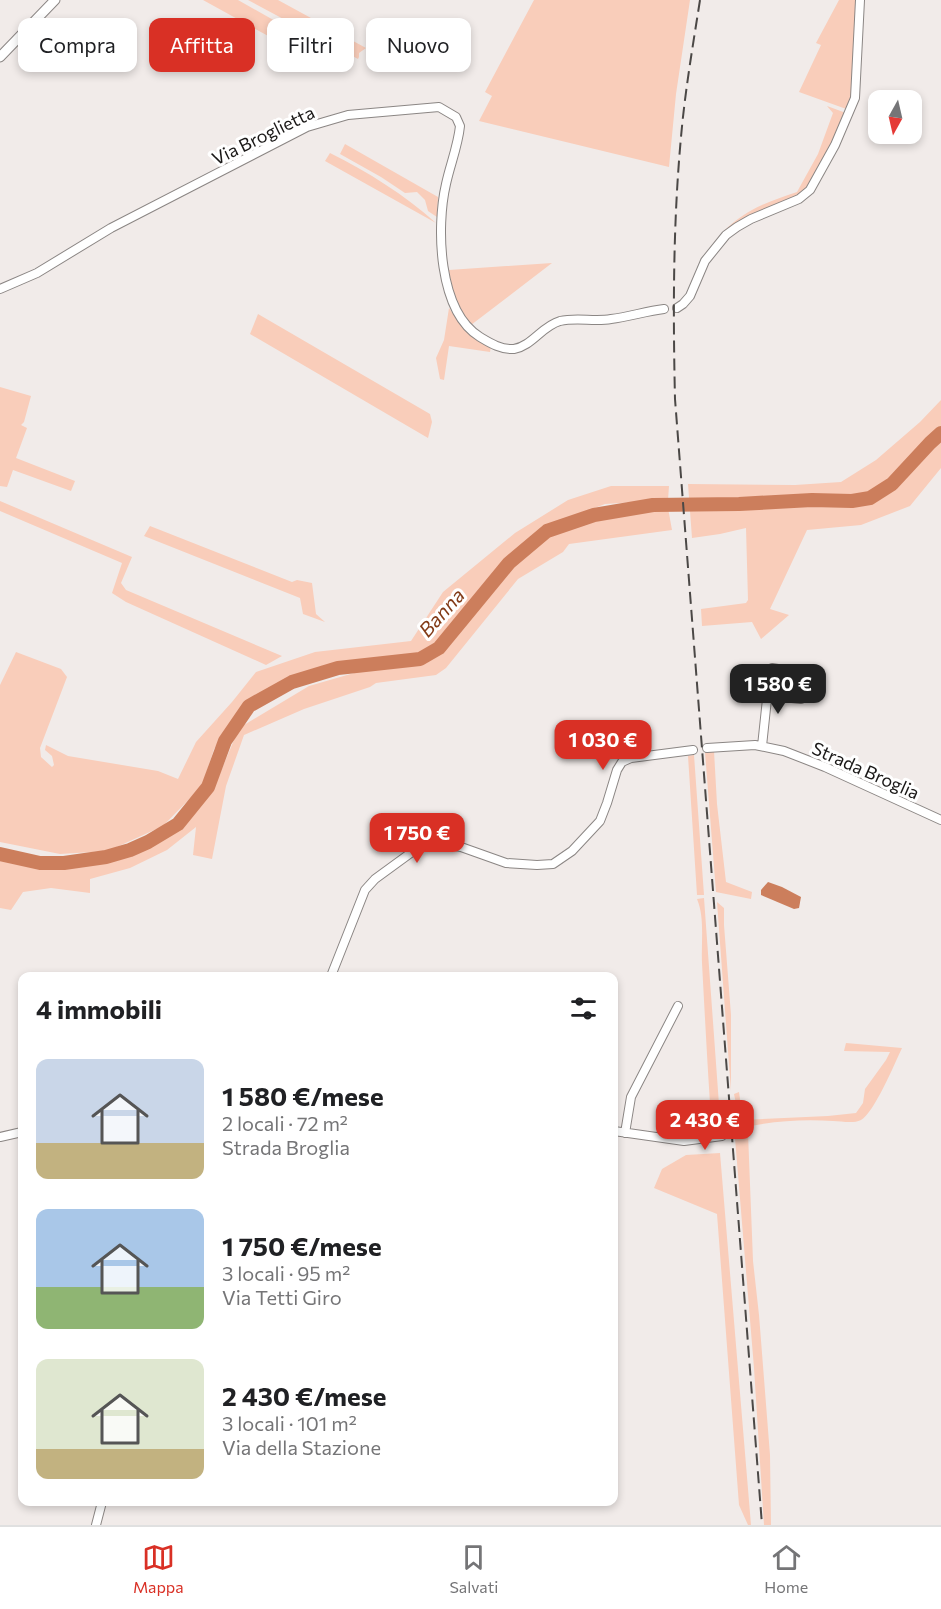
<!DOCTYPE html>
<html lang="it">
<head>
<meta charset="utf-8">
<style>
  :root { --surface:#fff; --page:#f2f2f2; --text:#202124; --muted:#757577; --line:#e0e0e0; --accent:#d93025 }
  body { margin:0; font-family:Commissioner,sans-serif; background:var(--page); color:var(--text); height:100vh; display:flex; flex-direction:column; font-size:22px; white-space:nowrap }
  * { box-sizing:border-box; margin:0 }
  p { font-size:20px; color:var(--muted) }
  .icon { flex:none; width:33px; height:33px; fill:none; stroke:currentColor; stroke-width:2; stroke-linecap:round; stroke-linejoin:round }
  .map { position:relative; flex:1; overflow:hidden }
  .sheet { position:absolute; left:18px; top:972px; width:600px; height:534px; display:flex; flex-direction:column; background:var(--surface); border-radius:12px; box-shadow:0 3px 9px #0003 }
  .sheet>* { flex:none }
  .guide { position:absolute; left:18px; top:18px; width:600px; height:54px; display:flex; gap:12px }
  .needle { width:39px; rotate:188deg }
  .buttons { position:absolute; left:868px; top:90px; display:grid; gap:12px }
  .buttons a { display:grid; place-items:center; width:54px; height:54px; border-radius:12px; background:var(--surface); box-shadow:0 3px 9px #0003; font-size:30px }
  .price { position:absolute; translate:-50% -51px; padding:0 14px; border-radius:12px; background:var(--accent); color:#fff; font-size:20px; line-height:39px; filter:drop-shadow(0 2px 3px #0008) }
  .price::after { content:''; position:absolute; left:50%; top:36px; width:18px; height:14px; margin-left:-9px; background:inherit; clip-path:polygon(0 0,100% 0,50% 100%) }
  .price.on { background:#222; color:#fff }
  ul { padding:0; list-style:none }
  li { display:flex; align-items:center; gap:18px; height:150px; padding:0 18px }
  li span { display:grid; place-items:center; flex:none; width:168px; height:120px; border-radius:12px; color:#555 }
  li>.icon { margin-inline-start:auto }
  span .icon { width:72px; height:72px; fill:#fffc; stroke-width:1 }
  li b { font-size:26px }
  h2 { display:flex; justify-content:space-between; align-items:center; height:72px; padding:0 18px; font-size:26px }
  .pill { padding:0 21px; border-radius:12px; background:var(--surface); box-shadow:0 3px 9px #0003; font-size:21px; line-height:54px }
  .pill.on { background:var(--accent); color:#fff }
  .tab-bar { display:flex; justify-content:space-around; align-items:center; height:84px; border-top:2px solid var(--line); background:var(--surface); font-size:16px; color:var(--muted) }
  .tab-bar a { display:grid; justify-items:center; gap:3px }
  .tab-bar .on { color:var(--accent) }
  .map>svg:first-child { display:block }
  .green { fill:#f9cdba }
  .water { fill:#cc7e5c }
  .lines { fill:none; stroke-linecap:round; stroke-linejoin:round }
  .river { stroke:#cc7e5c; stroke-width:14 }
  .minor-casing { stroke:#8b8684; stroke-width:10 }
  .tertiary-casing { stroke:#8b8684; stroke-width:11 }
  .minor { stroke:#fff; stroke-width:8 }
  .tertiary { stroke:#fff; stroke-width:9 }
  .rail { stroke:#4b4846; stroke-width:2; stroke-dasharray:12 6; stroke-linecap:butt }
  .labels { text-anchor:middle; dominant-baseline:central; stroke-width:6; stroke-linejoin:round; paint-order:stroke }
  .street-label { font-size:18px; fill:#191716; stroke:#fff }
  .water-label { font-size:20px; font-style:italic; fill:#833b17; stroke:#fff }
</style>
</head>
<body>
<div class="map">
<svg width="941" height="1525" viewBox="0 0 941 1525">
  <rect width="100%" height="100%" fill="#f1ebe9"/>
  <!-- green -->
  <path class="green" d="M203 0H238L277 22 270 37Z
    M248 0H278L366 48 359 53V57L358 59Z
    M534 0H690L676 94 669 167 479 121 492 96 485 92Z
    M839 0H856L853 95 849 110 799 92 821 45 816 43Z
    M827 106 846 113 809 188 803 194 728 231 700 265C715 237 732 219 762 205 773 200 785 196 797 192L818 154 833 113Z
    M345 144 438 197 437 217 428 211 425 200 417 192 405 193 381 177 340 154Z
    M330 153C368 172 405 195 436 223L325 161Z
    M552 263 471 325C455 305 452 295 449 270Z
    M449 308C463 329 469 335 491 346L490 352 449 346 444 380 440 379 436 358 444 340Z
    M258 314 430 414 432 422 428 438 250 334Z
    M0 387 31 396 24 422 21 425 27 428 16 458 75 481 71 491 13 470 7 487 0 486Z
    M941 400V468L910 506 861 525 807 530 770 609 789 615 761 639 752 622 702 626 701 609 746 603 748 600 746 528 720 534 692 538 688 484 795 485 841 482 876 460 920 422Z
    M611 486H669L668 500 605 504 546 527 508 558 438 642 420 654 339 662 292 677 245 702 214 749 202 786 163 826 108 851 60 854 0 842V685L16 652 61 669 67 677 40 748 41 757 52 767 54 765 52 756 45 750 46 745 68 756 158 771 178 779 196 742 232 702 256 672 315 652 411 641 443 592 515 533 568 500Z
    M0 501 132 557 121 583 126 590 282 656 266 665 126 602 112 593 122 563 0 511Z
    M668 508 672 530 569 544 563 552 518 579 446 668 436 675 376 683 370 687 304 709 244 735 226 786 212 859 193 855 196 827 167 850 130 868 90 879V893L51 888 23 892 11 910 0 908V857L29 863 67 869 109 861 149 847 178 828 209 793 218 778 239 728 309 686 368 669 422 664 442 650 510 567 545 537 593 517Z
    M150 526 292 582 297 580 312 583 316 614 325 622 303 614 300 598 144 536Z
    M714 751 717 804 726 882 752 892 751 899 716 892 705 752Z
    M694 755 704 895H697L688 756Z
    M704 898 721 1132 712 1133C708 1076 705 1019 702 963 701 942 705 918 697 899Z
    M717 902 724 908V925L731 1015V1091Z
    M846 1043 902 1048C895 1063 874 1113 861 1120 853 1124 841 1121 833 1121 802 1119 772 1121 741 1128L734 1094 739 1092 743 1120 828 1116 856 1113 863 1103 865 1089 886 1060 890 1052 844 1051Z
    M748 1133 753 1261 759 1315 770 1455 771 1525H764L754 1368 735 1138Z
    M720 1153 751 1525H748L739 1505 717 1214 654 1188 662 1169 686 1155Z"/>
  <!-- water -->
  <path class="water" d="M768 882 782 887 801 897 799 908 794 909 761 895V890Z"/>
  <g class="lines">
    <!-- river -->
    <path class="river" d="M0 854 40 863H64L106 857 130 850 148 842 178 824 208 787 225 741 249 706 292 682 338 668 420 659 439 648 509 563 547 531 594 515 653 505 739 504 812 500 852 501 870 498 892 484 930 443 941 433"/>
    <!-- minor casing -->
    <g class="minor-casing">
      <path id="minor" d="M0 289 37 273 111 228 307 127 348 115 439 107 456 117 460 126C458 146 450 165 446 184 436 227 438 311 480 337 490 343 501 350 514 349 532 346 542 326 560 321 577 317 594 322 611 319 629 317 646 311 664 309
        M677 308 683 304 690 296 705 261 726 235 737 227 751 219 799 199 810 190 835 145 855 98 860 0
        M767 699 773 696 801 699
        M762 746 767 699V671L772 668 778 669
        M707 748 755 745 784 751 825 767 941 820
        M331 976 365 890 375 879 412 852 425 846 439 843 461 847 506 863 537 865 553 864 572 851 600 821 607 803 617 770 622 762 631 758 693 750
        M614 1131 684 1141 722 1136
        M625 1133 631 1097 678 1006
        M0 1137 22 1132
        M96 1525 102 1502"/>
    </g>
    <!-- tertiary casing -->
    <g class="tertiary-casing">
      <path id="tertiary" d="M0 57 55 0"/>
    </g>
    <!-- minor -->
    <use href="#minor" class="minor"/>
    <!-- tertiary -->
    <use href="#tertiary" class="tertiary"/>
    <!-- rail -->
    <path class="rail" d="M700 0C693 45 685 91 681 137 673 224 673 311 675 399L762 1525"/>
  </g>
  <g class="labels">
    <!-- street labels -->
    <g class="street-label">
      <text transform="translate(263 135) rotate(-26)">Via Broglietta</text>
      <text transform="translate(866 770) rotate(24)">Strada Broglia</text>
    </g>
    <!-- water labels -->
    <g class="water-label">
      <text transform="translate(441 612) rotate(-48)">Banna</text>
    </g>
  </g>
</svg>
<div class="buttons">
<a><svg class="needle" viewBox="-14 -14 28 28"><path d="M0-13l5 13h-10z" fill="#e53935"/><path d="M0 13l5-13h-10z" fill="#757577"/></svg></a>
</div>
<b class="price on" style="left:778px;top:715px">1 580 €</b>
<b class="price" style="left:603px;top:771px">1 030 €</b>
<b class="price" style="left:417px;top:864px">1 750 €</b>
<b class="price" style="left:705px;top:1151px">2 430 €</b>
<div class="guide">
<a class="pill">Compra</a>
<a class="pill on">Affitta</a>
<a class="pill">Filtri</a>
<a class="pill">Nuovo</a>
</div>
<section class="sheet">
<h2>4 immobili<svg class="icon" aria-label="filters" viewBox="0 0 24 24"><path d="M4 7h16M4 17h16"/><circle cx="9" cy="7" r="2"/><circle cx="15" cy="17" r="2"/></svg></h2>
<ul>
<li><span style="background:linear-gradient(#c9d6e8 70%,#c2b280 0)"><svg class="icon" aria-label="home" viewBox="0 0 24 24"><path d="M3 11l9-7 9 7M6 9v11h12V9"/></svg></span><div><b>1 580 €/mese</b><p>2 locali · 72 m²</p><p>Strada Broglia</p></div></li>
<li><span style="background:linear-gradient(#a9c7e8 65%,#8fb573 0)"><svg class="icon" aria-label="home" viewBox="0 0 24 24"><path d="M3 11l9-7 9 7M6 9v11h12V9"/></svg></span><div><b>1 750 €/mese</b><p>3 locali · 95 m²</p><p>Via Tetti Giro</p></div></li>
<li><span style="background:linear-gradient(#dfe7d0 75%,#c2b280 0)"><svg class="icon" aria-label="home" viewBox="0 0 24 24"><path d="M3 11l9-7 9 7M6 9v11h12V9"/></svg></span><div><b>2 430 €/mese</b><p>3 locali · 101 m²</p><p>Via della Stazione</p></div></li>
</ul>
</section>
</div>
<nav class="tab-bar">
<a class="on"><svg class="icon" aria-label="map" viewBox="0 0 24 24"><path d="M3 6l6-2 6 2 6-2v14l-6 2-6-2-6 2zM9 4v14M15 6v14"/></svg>Mappa</a>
<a><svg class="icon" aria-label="saved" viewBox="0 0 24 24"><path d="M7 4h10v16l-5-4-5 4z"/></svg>Salvati</a>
<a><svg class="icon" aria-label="home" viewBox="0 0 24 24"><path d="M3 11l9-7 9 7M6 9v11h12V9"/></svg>Home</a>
</nav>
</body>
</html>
